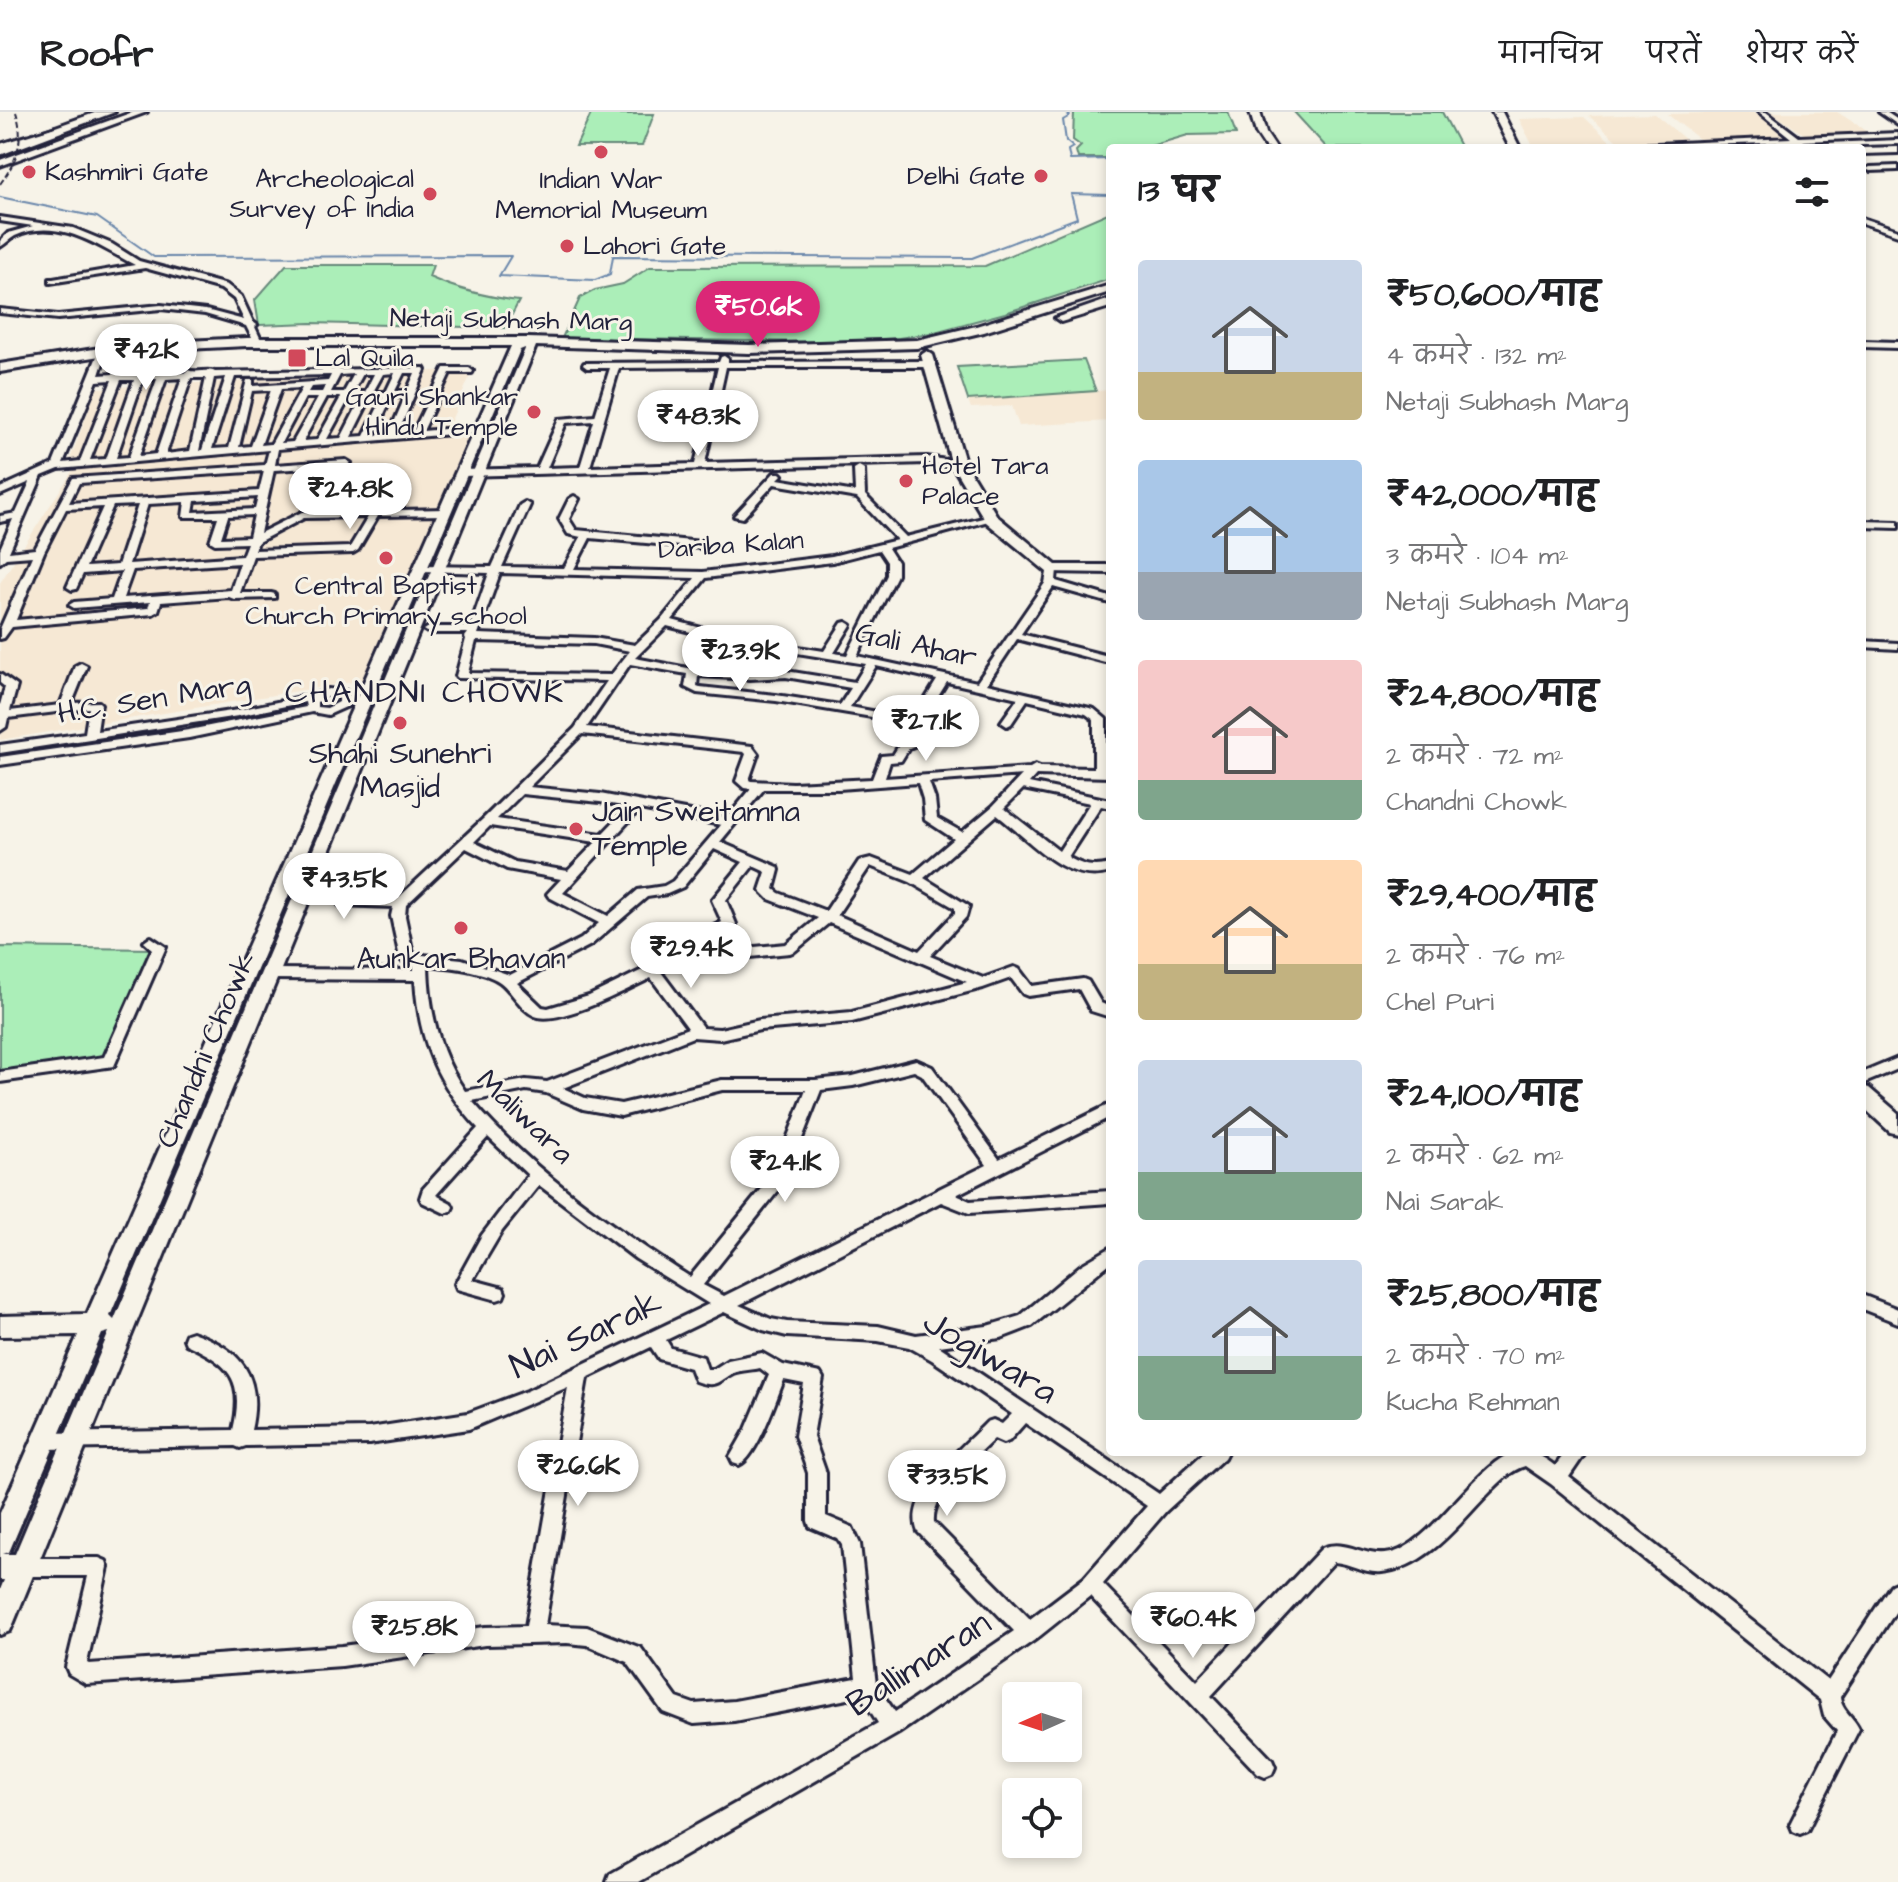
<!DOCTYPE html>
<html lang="hi">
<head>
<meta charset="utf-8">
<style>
  :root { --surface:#fff; --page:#f6f6f6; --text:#202124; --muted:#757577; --line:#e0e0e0; --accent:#db2777 }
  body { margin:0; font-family:"Architects Daughter","Playpen Sans Deva",sans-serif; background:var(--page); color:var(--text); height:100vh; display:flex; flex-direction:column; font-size:30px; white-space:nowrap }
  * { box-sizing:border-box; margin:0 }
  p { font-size:26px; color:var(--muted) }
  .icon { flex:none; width:44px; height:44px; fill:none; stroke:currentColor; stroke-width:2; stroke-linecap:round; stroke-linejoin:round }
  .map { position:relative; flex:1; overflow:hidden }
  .panel { position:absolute; left:1106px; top:32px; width:760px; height:1312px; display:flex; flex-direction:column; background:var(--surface); border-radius:8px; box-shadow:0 4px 12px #0003 }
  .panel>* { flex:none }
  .needle { width:52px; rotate:267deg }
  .controls { position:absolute; left:1002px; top:1570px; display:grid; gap:16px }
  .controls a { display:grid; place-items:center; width:80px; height:80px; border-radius:8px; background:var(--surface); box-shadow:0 4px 12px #0003; font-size:40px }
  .price { position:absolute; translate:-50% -68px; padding:0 18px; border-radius:28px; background:#fff; color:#222; font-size:26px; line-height:52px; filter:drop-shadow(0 2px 4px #0008) }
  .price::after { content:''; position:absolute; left:50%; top:48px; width:24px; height:18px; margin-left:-12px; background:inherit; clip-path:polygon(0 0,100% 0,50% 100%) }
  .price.current { background:var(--accent); color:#fff }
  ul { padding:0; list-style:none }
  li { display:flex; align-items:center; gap:24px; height:200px; padding:0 32px }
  li span { display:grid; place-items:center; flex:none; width:224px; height:160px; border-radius:8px; color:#555 }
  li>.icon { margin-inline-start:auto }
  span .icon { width:96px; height:96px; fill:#fffc; stroke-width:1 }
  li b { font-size:34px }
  h2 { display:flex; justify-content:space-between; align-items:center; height:96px; padding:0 32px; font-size:34px }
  header { display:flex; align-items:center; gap:48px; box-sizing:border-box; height:112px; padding:0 40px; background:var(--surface); border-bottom:2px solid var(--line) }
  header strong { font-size:38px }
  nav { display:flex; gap:44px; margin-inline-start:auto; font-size:28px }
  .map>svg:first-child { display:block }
  .built { fill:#f6e8d4 }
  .green { fill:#abeeb8; stroke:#66887a; stroke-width:2 }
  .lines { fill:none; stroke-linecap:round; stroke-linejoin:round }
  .stream { stroke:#6a87ab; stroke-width:2 }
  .street-casing { stroke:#22223b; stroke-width:6 }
  .secondary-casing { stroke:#22223b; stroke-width:6 }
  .highway-casing { stroke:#22223b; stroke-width:6 }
  .street { fill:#f7f3e8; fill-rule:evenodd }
  .secondary { fill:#f7f3e8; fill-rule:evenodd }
  .highway { fill:#f7f3e8; fill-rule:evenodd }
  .rail { stroke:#22223b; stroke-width:2; stroke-dasharray:6 3; stroke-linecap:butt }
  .poi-dot { fill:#d1495b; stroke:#f7f3e8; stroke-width:3 }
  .labels { text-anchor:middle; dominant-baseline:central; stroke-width:6; stroke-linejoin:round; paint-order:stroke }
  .far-poi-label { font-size:26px; fill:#22223b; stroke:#f7f3e8; text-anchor:start }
  .far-street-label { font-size:26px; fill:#22223b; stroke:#f7f3e8 }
  .street-label { font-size:30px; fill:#22223b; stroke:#f7f3e8 }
  .poi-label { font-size:30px; fill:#22223b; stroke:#f7f3e8 }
  .neighbourhood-label { font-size:32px; letter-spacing:2px; fill:#22223b; stroke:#f7f3e8 }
  .near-street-label { font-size:36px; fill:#22223b; stroke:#f7f3e8 }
</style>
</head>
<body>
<header>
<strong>Roofr</strong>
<nav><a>मानचित्र</a><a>परतें</a><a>शेयर करें</a></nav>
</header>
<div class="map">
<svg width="1898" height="1770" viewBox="0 0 1898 1770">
  <rect width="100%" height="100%" fill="#f7f3e8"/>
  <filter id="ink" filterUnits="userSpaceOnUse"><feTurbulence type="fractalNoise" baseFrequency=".0125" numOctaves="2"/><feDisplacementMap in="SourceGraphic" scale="16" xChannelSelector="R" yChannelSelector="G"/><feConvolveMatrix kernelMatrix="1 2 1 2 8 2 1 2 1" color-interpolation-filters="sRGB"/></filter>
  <g filter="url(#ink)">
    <!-- built -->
    <path class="built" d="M1753 0 1791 26 1703 30 1667 2Z
      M1771 0H1837L1872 22 1808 25Z
      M1655 2 1686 28 1618 30 1589 4Z
      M1584 5 1611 30 1534 36 1519 7Z
      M473 257 448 316 69 350 97 276Z
      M1110 278V309L1019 314 1012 294 971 296 968 288Z
      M473 320 365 568 0 628V471L75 355Z"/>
    <!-- green -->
    <path class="green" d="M1074 0H1228L1236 22 1188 23 1144 36H1110V46H1078L1076 39 1081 34 1073 28Z
      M1294 0H1442L1461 36H1327Z
      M591 2H654L642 34H576Z
      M1110 100V167L1005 201 931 221 899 226 827 230 562 226 580 186 595 178 623 172 650 155 985 154Z
      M286 153H433L429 165C458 178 488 185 519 189L505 216 311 211 259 213 255 188Z
      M1084 248 1096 279 968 288 957 255Z
      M0 835 155 837 112 943 0 960Z"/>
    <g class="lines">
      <!-- stream -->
      <path class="stream" d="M1065 0 1070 4 1063 8 1066 29 1073 35 1068 38 1070 48 1110 47
        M0 85 97 105 154 145 511 144 499 164 595 168 610 162 613 144 972 146 1077 106 1071 82 1110 83"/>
      <!-- street casing -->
      <g class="street-casing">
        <path id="street" d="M1759 0H1766L1799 25 1898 21V25L1804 29 1801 32 1796 30 1609 36 1612 34 1791 26Z
          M1879 0H1886L1898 8V13Z
          M1898 54V58L1870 59 1866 57 1870 55Z
          M0 105 73 116 112 132 139 149 227 173 241 184 253 210 257 213 255 215 262 230 255 232 246 214 205 202 161 197 58 207 0 201V197L58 203 161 193 206 198 244 208 234 187 221 177 145 156 50 171V167H53L135 153C98 134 58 104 15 124 10 127 5 132 0 135V129L8 121 33 114 0 109Z
          M1862 106 1898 118V123L1862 111Z
          M1862 229 1898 230V236L1862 235Z
          M102 239 106 242 99 263 140 260 184 261 188 258C197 262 208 256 215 260L424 256 425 258 398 321 413 320 444 256H469L473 259 472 261H450L423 319 498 312 503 315 498 318 278 337 275 353 346 348 351 351 346 354 274 358 260 421 302 400 446 397 451 400 446 403 378 404 358 438 353 441 253 444 240 481H271L275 482V486L234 487 229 485 161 490 158 499 153 502 12 515 4 526 0 527V517L32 444 6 446 0 451V437L13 407 0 410V404L16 401 30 370 0 383V376L53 352 98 242ZM395 261 386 280H373L383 262ZM404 261H415L407 279H395ZM354 262 344 280H331L340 263ZM363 262H374L365 280H353ZM331 263 328 269 253 274V268H247L229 336 212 337 235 265ZM226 265 202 338 199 339 214 266ZM182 266 156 342 139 344 166 267ZM191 266H206L190 339 166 342ZM143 267H157L129 345 116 346ZM112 268 80 349 63 351 97 269ZM121 268H134L106 347 90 348ZM325 274 322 280H308L311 275ZM302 276 271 332 261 333 281 277ZM271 278 251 334 239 335 252 279ZM327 285H341L317 328 303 329ZM350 285H362L341 326 327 327ZM371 285H383L364 324 351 325ZM392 285H405L389 322 374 323ZM305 286H318L293 330 281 331ZM269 338 265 353 73 366 35 437 9 440 42 364 59 357ZM264 359 259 379 69 391 79 371ZM258 385 255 397 193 400 195 389ZM185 390 183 405H218L210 429 215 432 247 431 242 444 129 452 148 392ZM138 393 118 453 86 455 113 394ZM103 395 67 475 72 478 76 477 83 462 122 459 112 487 74 490 69 493 74 496 150 490 148 496 16 508 44 440 66 397ZM254 403 249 425 221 426 228 404ZM368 405 350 435 255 438 258 430 304 406ZM240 451 231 478 123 486 133 458Z
          M724 244 728 247V250L929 249 933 252 929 255H726L705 351 927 345 959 350 964 353 959 356 927 351 462 364 457 361 462 358 537 356 559 307 595 304 610 256H587L583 253 584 251 719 250 721 245ZM718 255 695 352 590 355 619 256ZM594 309 580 355 547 356 566 311Z
          M859 354 864 357 865 383 906 425 991 404 996 407 888 436 897 450V463L857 544 977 570 1045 471 1048 455 1052 454 1057 457 1056 469 1110 485V491L1053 475 1021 522 1104 543 1110 542V549L1105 550 1017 527 987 572 1094 597 1106 607V657H1110V665L1036 663 1029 671 1110 688V696L1101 694 1068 745C1083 754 1093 756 1110 752V760C1066 774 1029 727 997 703L924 766 969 794 966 805 930 844 983 866 1014 855 1019 857 1032 874 1083 867 1088 869 1101 891 1110 895V905L1091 899 1079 877 1028 884 1023 882 1011 866 983 876 852 910 760 918 720 927 693 925 563 976 585 986 621 992 722 968H815L853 964 916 948 932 955 999 1047 1110 992V1005L956 1083 970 1089 1110 1079V1091L969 1101 941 1090 739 1193 771 1207 787 1210 878 1214 916 1223 987 1214 1020 1204 1081 1153 1110 1136V1151L1032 1214 1001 1226 939 1234 1159 1382 1205 1340H1227L1224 1346 1166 1399 1103 1472 1197 1569 1322 1436C1349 1425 1368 1452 1400 1438 1438 1421 1483 1346 1516 1340 1532 1337 1543 1345 1555 1354L1566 1340H1586L1569 1365 1828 1569 1891 1473 1898 1470V1496L1840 1585C1841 1598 1854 1605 1859 1617L1807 1719 1800 1722 1793 1719 1790 1712 1837 1619 1824 1604 1820 1588 1551 1372 1525 1354C1511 1358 1500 1370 1490 1380 1460 1410 1429 1455 1382 1460 1365 1462 1351 1451 1334 1450L1211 1584 1272 1648 1275 1655 1272 1662 1265 1665 1258 1662 1090 1484 1036 1527 899 1621 639 1770H607L610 1762 878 1611 863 1587 858 1585 734 1609 694 1612 663 1600 627 1550 587 1533 567 1531 485 1533 342 1554 86 1572 69 1562 66 1555 88 1464H23L16 1461 14 1455 16 1449 23 1446H99L106 1449 108 1455 87 1551 89 1552 342 1534 485 1515 526 1514 568 1275 469 1317 369 1332 246 1334 240 1336 235 1334 44 1337 38 1335 35 1329 38 1323 44 1321 233 1318C245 1268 230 1252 186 1232L184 1227 186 1222 192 1220C242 1237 263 1265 251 1318L369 1316 468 1301 527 1279 709 1192 636 1147 539 1073 502 1119 473 1168 503 1176 505 1181 503 1186 497 1188 457 1177 455 1172 482 1123 528 1063 488 1025 436 1083 451 1091 453 1095 451 1099 445 1101 422 1090 420 1086 423 1077 478 1016C437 972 419 929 415 868L270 867 263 862 270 857 414 858V851L402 849 400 846 391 804 393 795 339 793 335 785 342 763 313 762 308 761 307 758 308 755 355 756 356 759 349 786 397 787 483 707 575 616 607 569 458 566 456 564 466 527 465 525 468 521H429L424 518 429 515H470L489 461 421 459 416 456 417 454 492 455 520 393 525 390 530 393 502 455 564 456 581 425 568 422 559 407 569 387 574 384 579 387 569 407 576 418 702 430 707 433 702 436 590 426 574 457 703 460 832 444 897 428 857 386 774 372 743 406 734 404 774 361H780L782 363 778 367 855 380 854 357ZM879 438 887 450V463L847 543 834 541 851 513 846 510 842 511 824 539 734 525 672 508 706 466 832 450ZM500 461 695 466 661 508 635 533 594 526 478 522ZM667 514 734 531 866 552 855 570 786 559 750 561 693 557 635 546ZM476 529 594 532 630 539 611 563 468 561ZM630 552 687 562 685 575 697 581 776 589 884 607 888 606V602L850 595 876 554 937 568 921 594 927 597 931 596 947 570 1018 586 1001 610 1007 614 1011 612 1027 588 1086 602 1094 608V656L1040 655 1035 653 1030 656 885 666 890 650 901 649 909 636 924 630 931 611 925 607 919 611 913 628 901 630 893 643 881 644 872 667 793 671 751 669 749 668 758 642 752 634 587 615ZM698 564 750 567 786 565 851 576 840 593 776 583 700 575 697 574ZM582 622 744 640 746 642 736 669 744 676 751 677 727 706 600 682 529 675ZM1022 663 993 694 962 720 937 706 935 687 929 670ZM918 671 923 687 925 708 954 727 913 762 871 746 859 749 826 799 779 781 774 777 779 758 778 755 720 730 764 677H839ZM1023 677 1090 691 1059 739 1004 696ZM522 682 600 690 628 695 602 722 497 707ZM640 697 721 713 673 769 664 774 638 778 608 804 563 781ZM490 714 596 730 568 759 515 750 474 730ZM466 736 507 757 561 767 547 782 549 785 599 811 581 827 510 863 462 847 413 842 405 804 406 793ZM714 737 743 750 712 788 722 810 701 820 699 823 710 840 669 845 589 884 548 896 542 895 517 871 591 833 647 785 667 782 683 775ZM753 754 766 760 760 778 769 787 818 806 786 832 723 838 714 825 734 815 736 812 726 788ZM870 754 910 770 955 796V801L919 839 837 803ZM829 811 967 870 852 900 760 908 720 917 703 916 661 860 677 852 790 841 795 839ZM428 853C448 855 483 858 500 870 512 879 521 898 535 904 559 914 628 877 651 866L688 916 547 970 526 968 465 979C439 942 429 898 428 853ZM914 959 922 963 987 1053 724 1184 703 1173 785 1070 821 978 853 974ZM526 978 546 981 583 997 621 1004 722 978H806L773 1063 690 1165C613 1115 532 1059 472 989ZM724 1200 763 1218 787 1224 878 1229 909 1235 932 1248 1012 1302 1002 1312 993 1308 987 1310C964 1334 902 1383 918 1420L1014 1519 895 1600 876 1573 860 1432 852 1415 826 1404V1361L813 1324 823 1266 820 1261 783 1253 762 1241 728 1248 714 1257H707L703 1245 671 1236 666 1228ZM651 1235 659 1247 690 1256 695 1269C717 1277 717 1269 733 1261 740 1258 752 1258 760 1256L769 1263 746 1317 730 1345 733 1351 739 1353C757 1346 776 1287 784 1268L804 1272 795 1324 808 1361V1409L810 1415 838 1427 842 1433 856 1566 734 1589 694 1592 677 1586 641 1536 587 1515 545 1513 587 1266ZM1025 1311 1147 1394 1084 1466 1030 1507 934 1410C931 1381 975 1346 994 1327L1003 1331 1009 1329Z
          M1862 409 1898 410V416L1862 415Z
          M1862 529 1898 531V537L1862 535Z
          M81 551 87 554 72 591 99 590 101 592 97 619 238 598 316 582 328 577 346 579 352 586 348 594 328 603 312 600 189 626 0 653V645L189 618 306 595 305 590 238 604 0 641V633L85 621 89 596 8 606 6 615 0 619V593L5 575 0 571V562L17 574 10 599 60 593 75 554ZM330 584H339V590L327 596 317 595V590Z
          M151 825 166 835 114 954 0 970V960L104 945 152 837 144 830Z
          M1898 946V957L1862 972V961Z
          M1862 1183 1898 1197V1211L1862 1197Z"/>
      </g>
      <!-- secondary casing -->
      <g class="secondary-casing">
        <path id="secondary" d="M133 0H147L0 54V48Z
          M1250 0H1260L1266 21 1276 36H1266L1256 21Z
          M1492 0H1502L1520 36H1510Z
          M56 15 59 20 0 38V32Z
          M1898 35V41L1862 42V36Z
          M1110 173V180L984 220 917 236 749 241 536 234 14 1510 10 1519 0 1523V1478L4 1468H0V1401L78 1223 0 1224V1204L87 1202 511 234H247L125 240 0 260V252L125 232 247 226H528L749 233 917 228 976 214ZM525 236V237L114 1208 110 1204 520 238ZM109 1220 15 1442H3L9 1440 102 1222Z
          M1110 187V195L1061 210 1055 206Z
          M927 239 933 243 966 353 997 404 1056 453H1110V461L1047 460 986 410 952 353 921 243Z
          M1862 974 1869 976 1898 1001V1022L1890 1020 1862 994Z"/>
      </g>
      <!-- highway casing -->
      <g class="highway-casing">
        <path id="highway" d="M97 0H115L0 43V35Z"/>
      </g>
      <!-- street -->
      <use href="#street" class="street"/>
      <!-- secondary -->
      <use href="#secondary" class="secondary"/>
      <!-- highway -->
      <use href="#highway" class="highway"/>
      <!-- rail -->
      <path class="rail" d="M0 72C17 49 25 28 16 0"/>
    </g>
  </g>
  <!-- markers -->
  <g class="poi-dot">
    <circle cx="601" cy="40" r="8"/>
    <circle cx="29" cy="60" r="8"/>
    <circle cx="1041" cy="64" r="8"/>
    <circle cx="430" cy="82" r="8"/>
    <circle cx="567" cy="134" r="8"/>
    <rect x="287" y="236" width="20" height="20" rx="4"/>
    <circle cx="534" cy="300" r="8"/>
    <circle cx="906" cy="369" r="8"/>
    <circle cx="386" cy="446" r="8"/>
    <circle cx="400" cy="611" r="8"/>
    <circle cx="576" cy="717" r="8"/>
    <circle cx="461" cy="816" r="8"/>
  </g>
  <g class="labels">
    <!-- far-poi labels -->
    <g class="far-poi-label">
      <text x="45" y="60">Kashmiri Gate</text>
      <text x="1025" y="64" text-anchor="end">Delhi Gate</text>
      <text x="414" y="67" text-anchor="end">Archeological<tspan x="414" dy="30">Survey of India</tspan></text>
      <text x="601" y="68" text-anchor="middle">Indian War<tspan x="601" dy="30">Memorial Museum</tspan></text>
      <text x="583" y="134">Lahori Gate</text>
      <text x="315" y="246">Lal Quila</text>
      <text x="518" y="285" text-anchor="end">Gauri Shankar<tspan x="518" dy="30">Hindu Temple</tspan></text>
      <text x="922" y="354">Hotel Tara<tspan x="922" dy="30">Palace</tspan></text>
      <text x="386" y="474" text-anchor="middle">Central Baptist<tspan x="386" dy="30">Church Primary school</tspan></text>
    </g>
    <!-- far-street labels -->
    <g class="far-street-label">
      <text transform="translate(511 208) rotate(1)">Netaji Subhash Marg</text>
      <text transform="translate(731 433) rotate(-4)">Dariba Kalan</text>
    </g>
    <!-- street labels -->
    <g class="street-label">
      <text transform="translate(916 533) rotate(12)">Gali Ahar</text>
      <text transform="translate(154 587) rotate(-9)">H.C. Sen Marg</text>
      <text transform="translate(206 938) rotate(-67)">Chandni Chowk</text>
      <text transform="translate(525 1005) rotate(44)">Maliwara</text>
    </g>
    <!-- poi labels -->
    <g class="poi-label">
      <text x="400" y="642">Shahi Sunehri<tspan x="400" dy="34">Masjid</tspan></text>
      <text x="592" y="700" text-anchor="start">Jain Sweitamna<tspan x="592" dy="34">Temple</tspan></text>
      <text x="461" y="847">Aunkar Bhavan</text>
    </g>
    <!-- neighbourhood labels -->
    <g class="neighbourhood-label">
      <text x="425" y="580">CHANDNI CHOWK</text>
    </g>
    <!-- near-street labels -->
    <g class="near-street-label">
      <text transform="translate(586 1223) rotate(-25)">Nai Sarak</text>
      <text transform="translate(990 1245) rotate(31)">Jogiwara</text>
      <text transform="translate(919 1552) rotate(-33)">Ballimaran</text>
    </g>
  </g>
</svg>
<div class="controls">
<a><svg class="needle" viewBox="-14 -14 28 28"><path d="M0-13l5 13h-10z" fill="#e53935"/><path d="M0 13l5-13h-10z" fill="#757577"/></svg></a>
<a><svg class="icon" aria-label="locate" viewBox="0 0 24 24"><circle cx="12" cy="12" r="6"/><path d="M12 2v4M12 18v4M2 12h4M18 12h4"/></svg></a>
</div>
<b class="price current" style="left:758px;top:237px">₹50.6K</b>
<b class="price" style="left:146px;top:280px">₹42K</b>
<b class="price" style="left:698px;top:346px">₹48.3K</b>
<b class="price" style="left:350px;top:419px">₹24.8K</b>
<b class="price" style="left:740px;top:581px">₹23.9K</b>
<b class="price" style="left:926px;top:651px">₹27.1K</b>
<b class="price" style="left:344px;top:809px">₹43.5K</b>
<b class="price" style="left:691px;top:878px">₹29.4K</b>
<b class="price" style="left:785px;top:1092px">₹24.1K</b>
<b class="price" style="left:578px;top:1396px">₹26.6K</b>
<b class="price" style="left:947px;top:1406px">₹33.5K</b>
<b class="price" style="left:1193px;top:1548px">₹60.4K</b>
<b class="price" style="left:414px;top:1557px">₹25.8K</b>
<section class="panel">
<h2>13 घर<svg class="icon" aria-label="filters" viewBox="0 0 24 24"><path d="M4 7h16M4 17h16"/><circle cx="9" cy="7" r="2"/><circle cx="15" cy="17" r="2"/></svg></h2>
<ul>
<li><span style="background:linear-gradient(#c9d6e8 70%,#c2b280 0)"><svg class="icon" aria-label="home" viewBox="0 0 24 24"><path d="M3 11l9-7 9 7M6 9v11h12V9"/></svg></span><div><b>₹50,600/माह</b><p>4 कमरे · 132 m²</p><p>Netaji Subhash Marg</p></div></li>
<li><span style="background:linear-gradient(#a9c7e8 70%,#9aa5b1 0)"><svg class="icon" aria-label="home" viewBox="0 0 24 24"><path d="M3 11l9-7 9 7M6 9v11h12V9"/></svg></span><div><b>₹42,000/माह</b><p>3 कमरे · 104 m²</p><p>Netaji Subhash Marg</p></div></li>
<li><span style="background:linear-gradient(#f6c9c9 75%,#7fa58c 0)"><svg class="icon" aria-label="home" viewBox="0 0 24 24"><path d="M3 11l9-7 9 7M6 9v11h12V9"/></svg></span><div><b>₹24,800/माह</b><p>2 कमरे · 72 m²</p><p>Chandni Chowk</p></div></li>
<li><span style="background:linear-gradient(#ffd9b3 65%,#c2b280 0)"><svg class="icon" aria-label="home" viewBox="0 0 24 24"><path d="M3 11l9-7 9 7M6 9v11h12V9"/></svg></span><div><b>₹29,400/माह</b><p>2 कमरे · 76 m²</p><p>Chel Puri</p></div></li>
<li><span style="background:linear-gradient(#c9d6e8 70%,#7fa58c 0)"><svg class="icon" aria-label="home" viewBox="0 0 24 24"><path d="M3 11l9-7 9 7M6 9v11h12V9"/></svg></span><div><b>₹24,100/माह</b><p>2 कमरे · 62 m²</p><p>Nai Sarak</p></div></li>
<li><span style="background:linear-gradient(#c9d6e8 60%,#7fa58c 0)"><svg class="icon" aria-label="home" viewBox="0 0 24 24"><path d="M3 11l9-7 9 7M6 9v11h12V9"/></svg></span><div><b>₹25,800/माह</b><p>2 कमरे · 70 m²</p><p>Kucha Rehman</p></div></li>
</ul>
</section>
</div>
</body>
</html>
